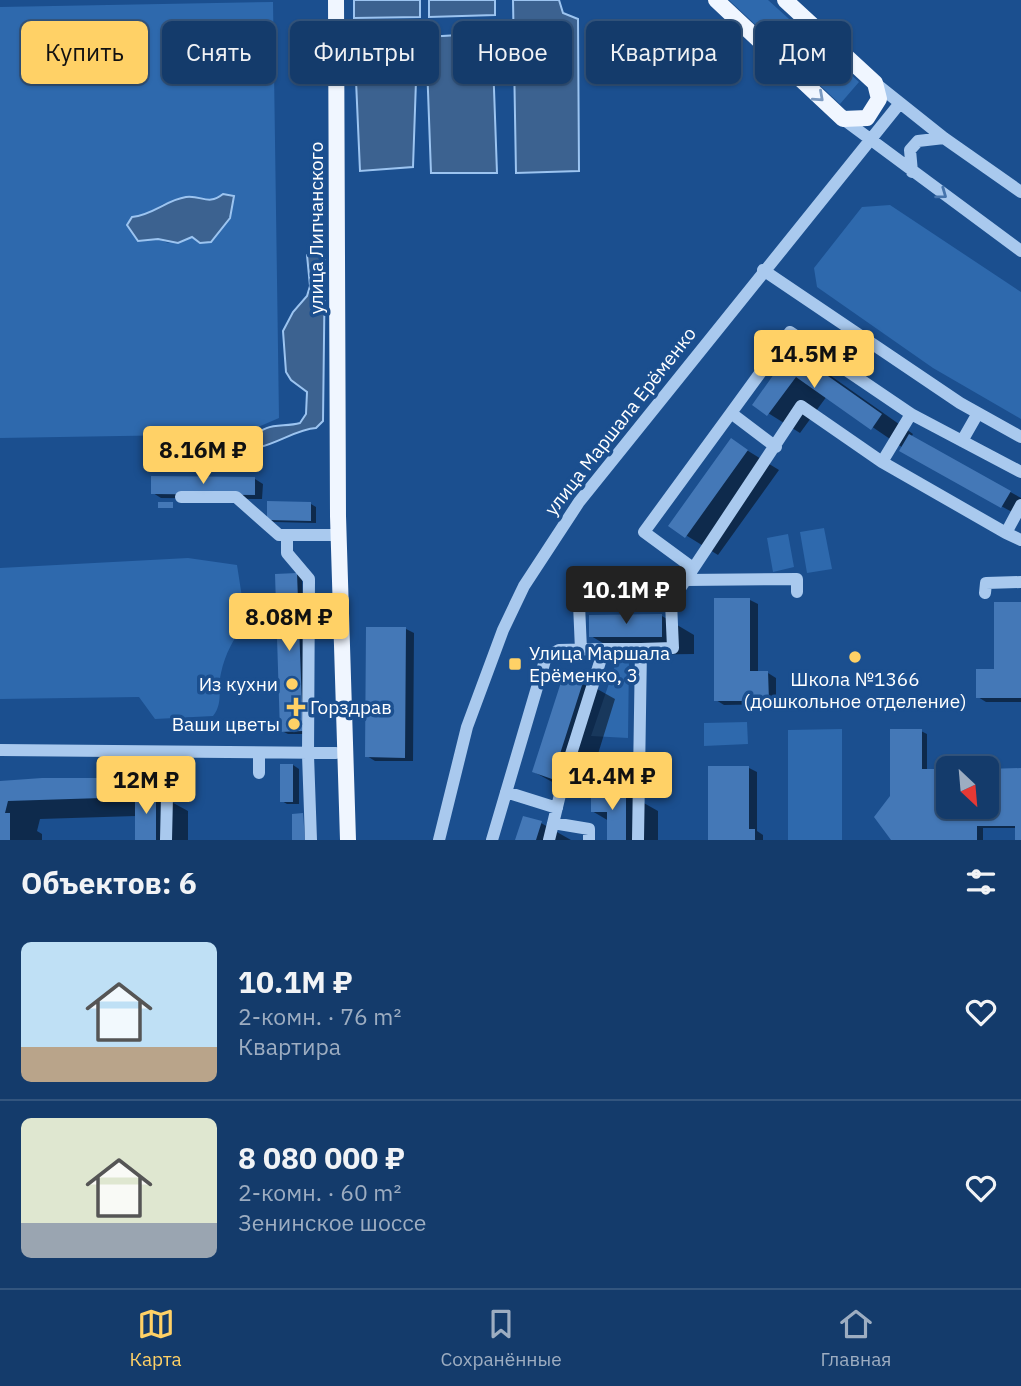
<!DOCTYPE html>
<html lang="ru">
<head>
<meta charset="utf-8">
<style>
  :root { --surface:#143b6b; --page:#214673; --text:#f1f3f6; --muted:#9dadc1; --line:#33557e; --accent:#ffd166 }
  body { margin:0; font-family:"IBM Plex Sans",sans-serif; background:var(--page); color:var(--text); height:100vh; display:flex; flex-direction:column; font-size:26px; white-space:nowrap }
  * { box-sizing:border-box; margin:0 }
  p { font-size:23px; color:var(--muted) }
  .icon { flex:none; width:38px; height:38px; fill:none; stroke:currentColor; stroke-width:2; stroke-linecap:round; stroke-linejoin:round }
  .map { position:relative; height:840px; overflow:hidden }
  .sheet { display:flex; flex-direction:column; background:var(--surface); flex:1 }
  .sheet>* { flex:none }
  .guide { position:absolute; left:21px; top:21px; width:980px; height:63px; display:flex; gap:14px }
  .needle { width:46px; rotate:154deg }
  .tools { position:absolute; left:936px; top:756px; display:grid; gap:14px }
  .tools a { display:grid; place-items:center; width:63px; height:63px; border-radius:10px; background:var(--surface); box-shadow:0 2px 5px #0004,0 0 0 2px var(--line); font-size:35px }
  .price { position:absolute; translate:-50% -60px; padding:0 16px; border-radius:7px; background:var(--accent); color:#111; font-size:23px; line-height:46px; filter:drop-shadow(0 2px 4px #0008) }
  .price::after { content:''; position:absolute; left:50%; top:42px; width:21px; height:16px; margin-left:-10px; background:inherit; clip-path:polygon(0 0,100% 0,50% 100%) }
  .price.current { background:#222; color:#fff }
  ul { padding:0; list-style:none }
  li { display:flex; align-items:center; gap:21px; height:175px; padding:0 21px }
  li+li { border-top:2px solid var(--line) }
  li span { display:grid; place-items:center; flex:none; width:196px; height:140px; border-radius:10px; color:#555 }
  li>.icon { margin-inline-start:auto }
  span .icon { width:84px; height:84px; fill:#fffc; stroke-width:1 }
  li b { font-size:30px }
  h2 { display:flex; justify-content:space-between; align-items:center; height:84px; padding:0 21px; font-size:30px }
  .chip { padding:0 24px; border-radius:10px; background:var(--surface); box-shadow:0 2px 5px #0004,0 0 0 2px var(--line); font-size:24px; line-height:63px }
  .chip.current { background:var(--accent); color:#111 }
  .tabs { display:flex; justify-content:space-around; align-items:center; height:98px; border-top:2px solid var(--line); background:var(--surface); font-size:19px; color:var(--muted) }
  .tabs a { display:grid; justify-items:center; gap:4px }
  .tabs .current { color:var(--accent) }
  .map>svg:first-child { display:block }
  .green { fill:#2e69ad; fill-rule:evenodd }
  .water { fill:#3c6290; stroke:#9cc4f0; stroke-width:2 }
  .shadow { fill:#0007 }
  .building { fill:#4478b7 }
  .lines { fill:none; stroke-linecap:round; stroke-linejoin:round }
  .minor { stroke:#a9c9ee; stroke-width:12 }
  .major { stroke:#f0f6ff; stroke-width:16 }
  .oneway { stroke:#7b9ac1 }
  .oneway2 { stroke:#4674ac }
  .poi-dot { fill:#ffd166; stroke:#1b4f8f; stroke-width:2.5 }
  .labels { text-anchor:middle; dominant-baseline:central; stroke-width:7; stroke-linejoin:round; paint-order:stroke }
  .street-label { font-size:19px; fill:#fff; stroke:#1b4f8f }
  .poi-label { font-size:19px; fill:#fff; stroke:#1b4f8f; text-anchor:start }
</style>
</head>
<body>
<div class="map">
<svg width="1021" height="840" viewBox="0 0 1021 840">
  <rect width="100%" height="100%" fill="#1b4f8f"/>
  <!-- green -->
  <path class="green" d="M729 0H768L859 82 840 104Z
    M273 2 279 418 242 434 0 438V7ZM195 197 204 202 215 201 230 218 200 243 192 237 168 243 158 239 138 241 132 217 144 216 163 204Z
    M890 205 1021 292V419L933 368 817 287 814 268 862 207Z
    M824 528 832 569 807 573 800 532Z
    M788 534 794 567 773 572 767 538Z
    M188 558 237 565 246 623C234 637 225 654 221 673 217 689 224 702 213 716L155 719 139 697 0 699V568Z
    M618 657 629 658 628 738 591 736Z
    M747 722 748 744 704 746V723Z
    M842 729V840H788V730Z"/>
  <!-- water -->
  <path class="water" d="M354 0H420V17L354 18Z
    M429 0H495V15L429 17Z
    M513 0H559L563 13 578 19 579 171 516 173Z
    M409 32 417 52 413 167 360 171 354 35Z
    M492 33 497 173H431L426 37Z
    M223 194 234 196 230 218 211 242 200 243 192 237 178 243 158 239 138 241 127 225 132 217C153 215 166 200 186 197 202 195 208 206 223 194Z
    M317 250 325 257 323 421 316 428C298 429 280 442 260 447L253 440C264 421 282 428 300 423L306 414 307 392 291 380 286 372 283 331 293 312 307 296 310 286 307 255Z"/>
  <!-- shadow -->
  <path class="shadow" d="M792 352 824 371 913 434 911 437 1021 498V517L934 469 827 396 800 433 755 405Z
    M732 441 779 470 718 555 671 526Z
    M255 479 263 484 262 499 161 498 153 493Z
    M311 504 316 507V523L274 522 269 519Z
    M297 574 302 578 308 734H288L282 731Z
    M750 600 758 604V673H768L776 678V704L724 705 716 700Z
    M1021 603V702H986L978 697 996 671Z
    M662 616 694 635V654L623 655 591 636Z
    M368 628 406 629 414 633 413 761H375L367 756Z
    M583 681 615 699 585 796 567 790 534 772Z
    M921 731 927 734V770H948V807H987V770H1021V840H1017V828H983V840H892V796Z
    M293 765 299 769V804H287L282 801Z
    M749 768 757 772V831L763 835V840H710Z
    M101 779 137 800 155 793 188 811V840H136V816L40 819 37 831 42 834V840H0V782Z
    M626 793 658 811V840H609V821L592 811Z
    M541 823 571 840H517Z"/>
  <!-- building -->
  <path class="building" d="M791 350 882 414 871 430 796 377 767 416 752 405Z
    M909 434 1011 491 1001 508 899 451Z
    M731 438 748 450 685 538 668 526Z
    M151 476 255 477V495L151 494Z
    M267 501 311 502V521L267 520Z
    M158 502H173V508H158Z
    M297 573 303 731 280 732 275 574Z
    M714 598H750V671H768L769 701H714Z
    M994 602H1021V698H976V669H994Z
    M662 614V637H589V615Z
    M366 627H406L405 758 365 757Z
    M564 673 584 679 552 779 532 772Z
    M890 729H922V769H948V807H987V769L1021 768V840H1015V826H977V840H891L874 817 890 796Z
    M280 764H293V802H280Z
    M708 766H749V829H755V840H708Z
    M42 778H101L102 798 8 801 5 813H10V840H0V781Z
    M135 791H156V840H135Z
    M591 791H626V840H607V812H591Z
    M303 813 305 840H292V814Z
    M523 816 542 821 536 840H515Z"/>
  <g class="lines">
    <!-- minor -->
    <path class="minor" d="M875 83 944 138 1021 192
      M843 119 1021 251
      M912 172 910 150 918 141 944 138
      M763 270 960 403 1021 437
      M829 357 849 330
      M962 441 978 413
      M776 447 731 413 790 332 911 414 1021 472
      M882 462 911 414
      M181 497H236L279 535H339
      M1006 533 1021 540
      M287 535V553L309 579 308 755 311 840
      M693 568 644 532 731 413
      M685 580 797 579V592
      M985 593 986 583 1021 582
      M671 602 801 406 882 462 1006 533 1021 505
      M581 650 579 604 592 594 661 593 671 602 673 648 641 649
      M0 750 336 753
      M566 770H637
      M259 773V754
      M506 792 557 808
      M553 823 589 829V840
      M166 840 168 753
      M439 840 467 727 503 630 524 586 579 502 900 103
      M492 840 546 657 559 650 604 649
      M549 840 566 770 604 649H641L638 840"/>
    <!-- major -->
    <path class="major" d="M336 0 338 516 348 840
      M716 0 843 119 867 118 879 99 875 83 785 0"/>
  </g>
  <!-- one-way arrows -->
  <defs><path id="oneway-chevron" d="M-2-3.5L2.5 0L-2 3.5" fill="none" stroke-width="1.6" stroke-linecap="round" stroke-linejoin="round" transform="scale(1.75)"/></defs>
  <use class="oneway" href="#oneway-chevron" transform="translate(819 97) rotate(42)"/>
  <use class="oneway2" href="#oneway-chevron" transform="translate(942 194) rotate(36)"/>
  <!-- markers -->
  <g class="poi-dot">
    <circle cx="855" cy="657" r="7"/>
    <rect x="508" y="657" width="14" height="14" rx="3.5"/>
    <circle cx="292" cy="684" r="7"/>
    <path d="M292.5 696.5h7v7h7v7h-7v7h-7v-7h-7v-7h7z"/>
    <circle cx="294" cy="724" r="7"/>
  </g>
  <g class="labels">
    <!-- street labels -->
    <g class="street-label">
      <text transform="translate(316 228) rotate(-90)">улица Липчанского</text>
      <text transform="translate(620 421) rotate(-52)">улица Маршала Ерёменко</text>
    </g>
    <!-- poi labels -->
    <g class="poi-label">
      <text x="529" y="653">Улица Маршала<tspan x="529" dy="22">Ерёменко, 3</tspan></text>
      <text x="855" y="679" text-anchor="middle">Школа №1366<tspan x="855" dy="22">(дошкольное отделение)</tspan></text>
      <text x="278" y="684" text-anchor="end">Из кухни</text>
      <text x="310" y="707">Горздрав</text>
      <text x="280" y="724" text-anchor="end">Ваши цветы</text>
    </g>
  </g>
</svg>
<div class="tools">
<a><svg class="needle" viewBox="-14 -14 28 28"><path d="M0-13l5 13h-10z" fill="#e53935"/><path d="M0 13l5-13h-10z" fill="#9dadc1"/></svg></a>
</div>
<b class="price" style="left:814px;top:390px">14.5M ₽</b>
<b class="price" style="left:203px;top:486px">8.16M ₽</b>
<b class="price current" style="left:626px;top:626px">10.1M ₽</b>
<b class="price" style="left:289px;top:653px">8.08M ₽</b>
<b class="price" style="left:612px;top:812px">14.4M ₽</b>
<b class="price" style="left:146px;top:816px">12M ₽</b>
<div class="guide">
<a class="chip current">Купить</a>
<a class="chip">Снять</a>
<a class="chip">Фильтры</a>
<a class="chip">Новое</a>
<a class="chip">Квартира</a>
<a class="chip">Дом</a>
</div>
</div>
<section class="sheet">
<h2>Объектов: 6<svg class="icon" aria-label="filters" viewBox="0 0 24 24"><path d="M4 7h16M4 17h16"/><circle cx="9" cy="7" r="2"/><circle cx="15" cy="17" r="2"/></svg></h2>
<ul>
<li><span style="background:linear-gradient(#bfe0f5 75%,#b9a48a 0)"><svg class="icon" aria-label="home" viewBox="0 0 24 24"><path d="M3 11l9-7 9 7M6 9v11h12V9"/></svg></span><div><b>10.1M ₽</b><p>2-комн. · 76 m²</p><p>Квартира</p></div><svg class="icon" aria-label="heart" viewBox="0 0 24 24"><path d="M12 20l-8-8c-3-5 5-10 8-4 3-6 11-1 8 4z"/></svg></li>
<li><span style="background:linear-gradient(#dfe7d0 75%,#9aa5b1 0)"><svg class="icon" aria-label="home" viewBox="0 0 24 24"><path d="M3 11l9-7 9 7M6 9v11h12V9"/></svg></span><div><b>8 080 000 ₽</b><p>2-комн. · 60 m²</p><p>Зенинское шоссе</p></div><svg class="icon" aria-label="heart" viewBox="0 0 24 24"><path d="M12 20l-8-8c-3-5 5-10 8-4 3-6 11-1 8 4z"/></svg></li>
</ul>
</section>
<nav class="tabs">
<a class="current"><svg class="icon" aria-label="map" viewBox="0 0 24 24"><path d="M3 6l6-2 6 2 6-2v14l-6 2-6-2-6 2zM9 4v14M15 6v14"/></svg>Карта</a>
<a><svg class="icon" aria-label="saved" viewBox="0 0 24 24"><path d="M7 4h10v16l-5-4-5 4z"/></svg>Сохранённые</a>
<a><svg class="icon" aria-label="home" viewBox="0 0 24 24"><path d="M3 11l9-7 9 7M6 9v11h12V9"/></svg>Главная</a>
</nav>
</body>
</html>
